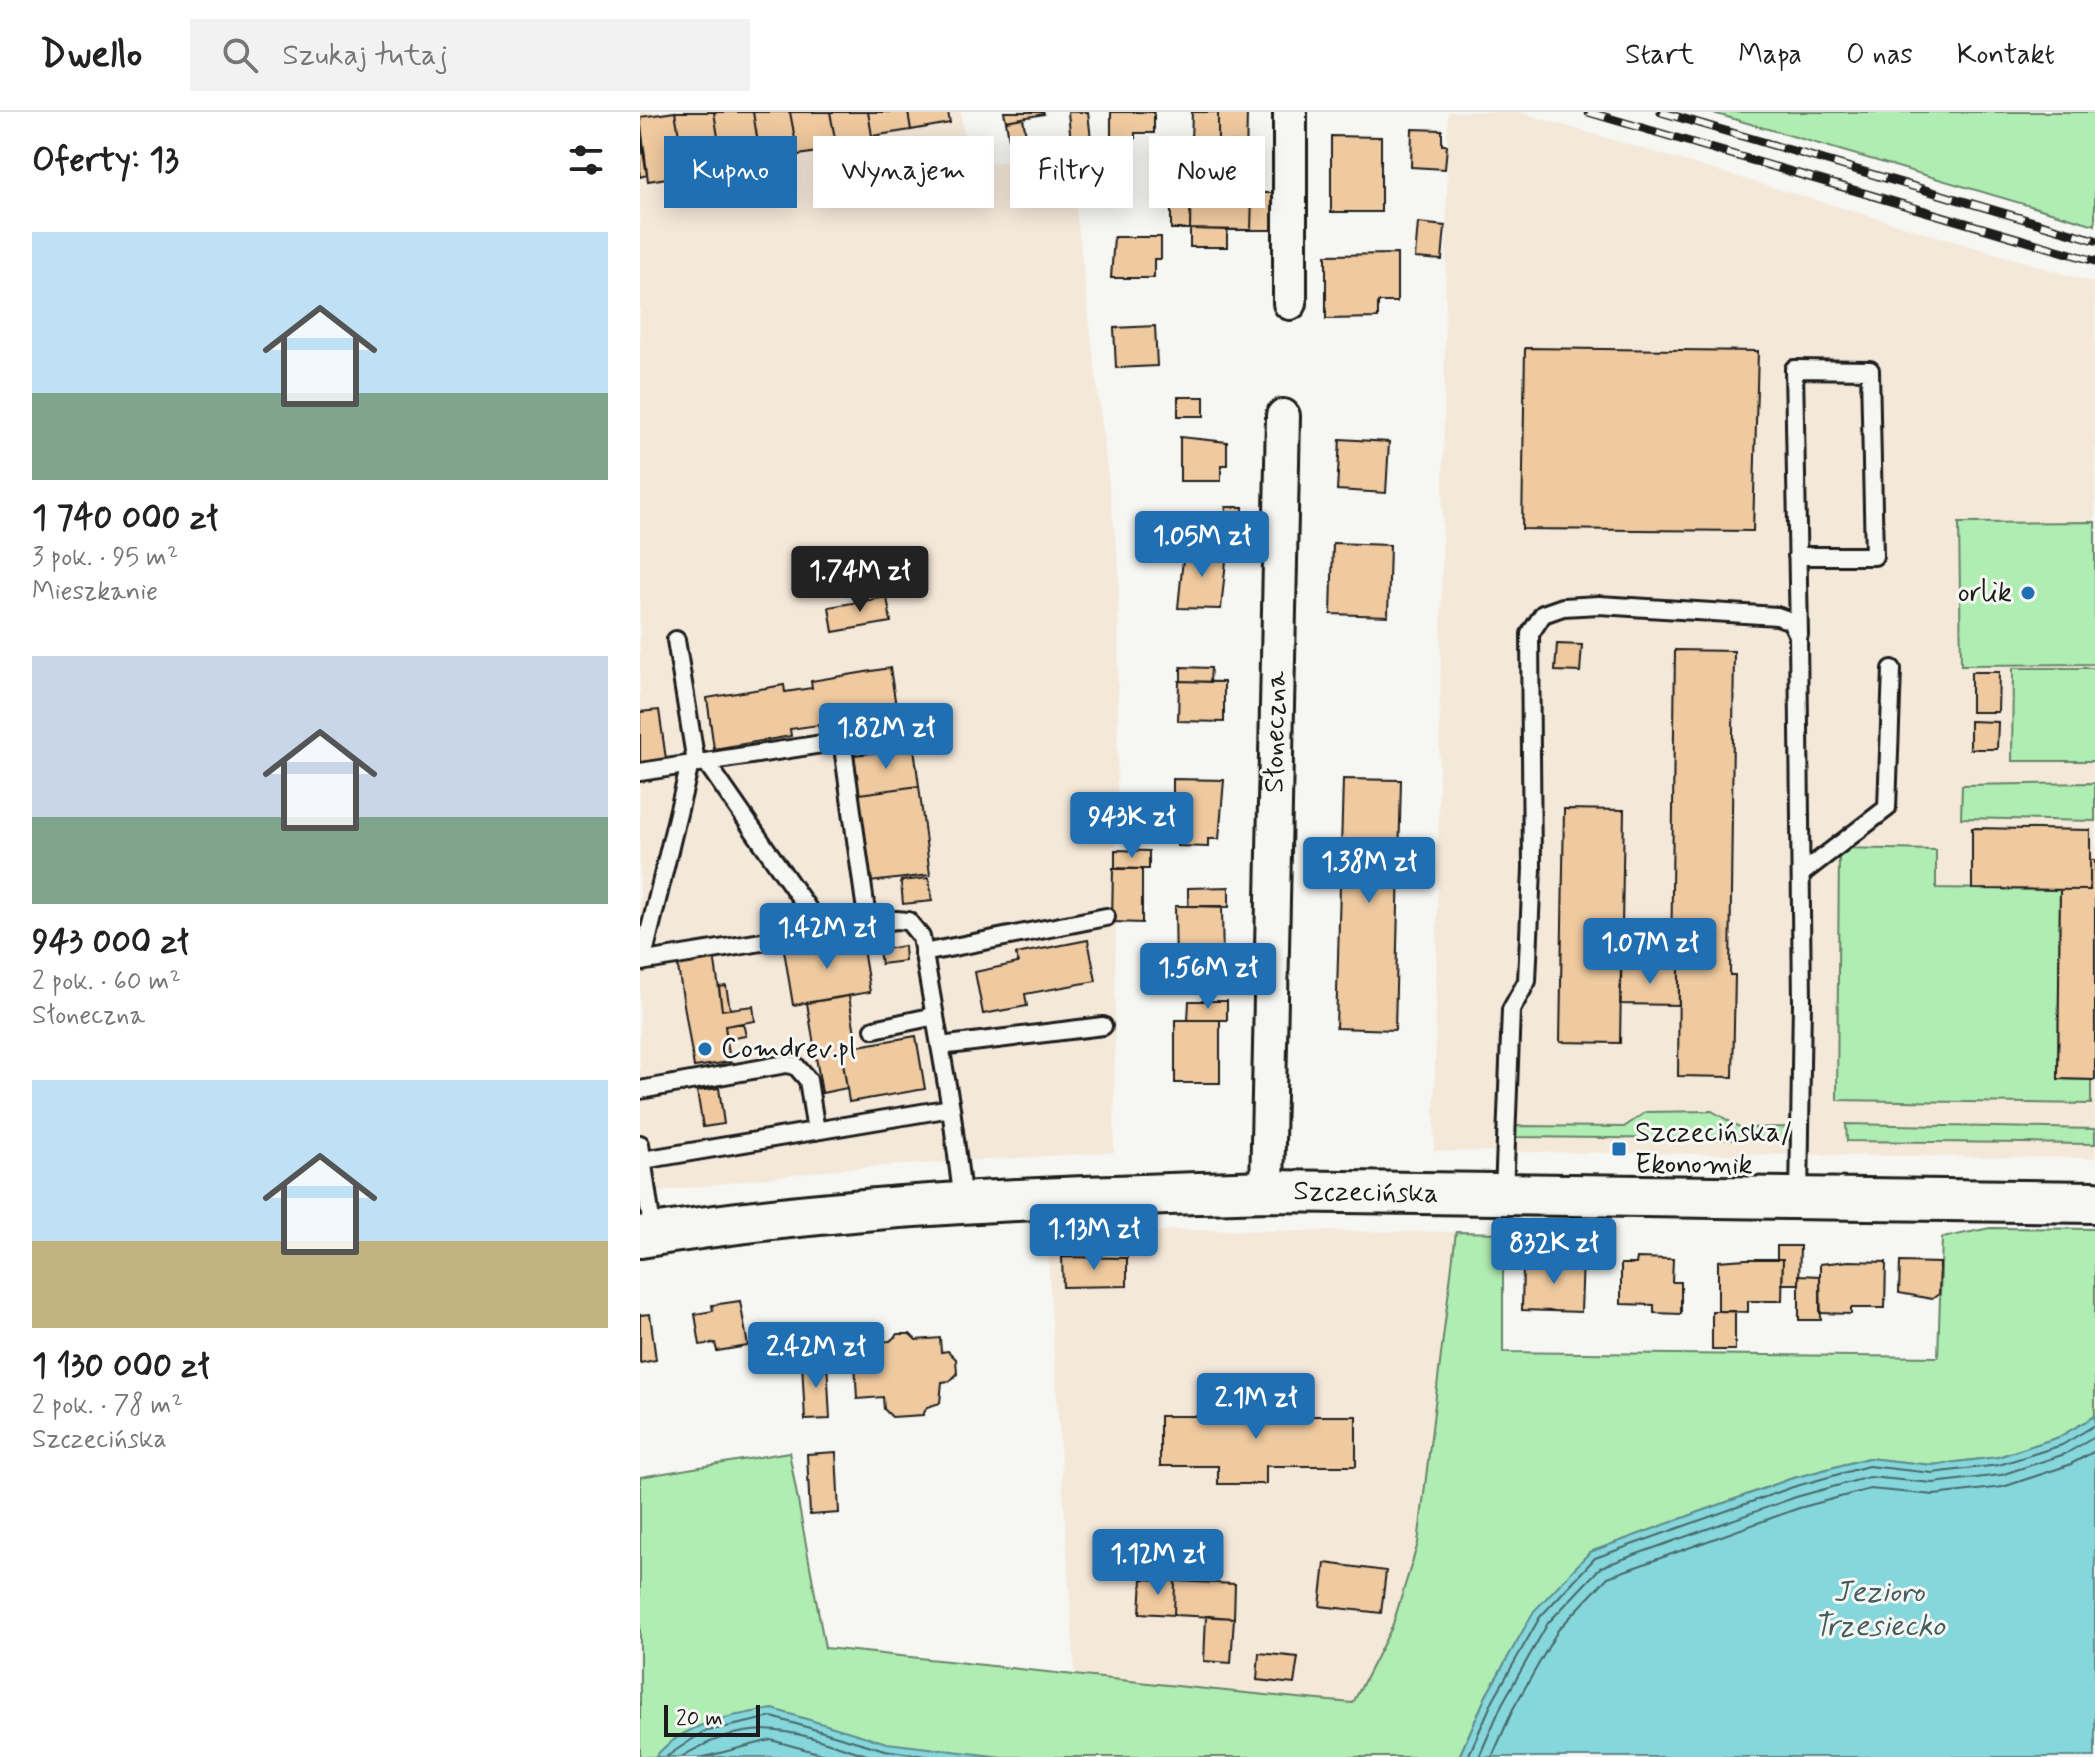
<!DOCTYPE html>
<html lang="pl">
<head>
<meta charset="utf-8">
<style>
  :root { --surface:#fff; --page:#f2f2f2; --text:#222; --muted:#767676; --line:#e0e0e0; --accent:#1f6fb2 }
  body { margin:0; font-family:Mynerve,sans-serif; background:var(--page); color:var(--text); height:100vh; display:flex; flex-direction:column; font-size:30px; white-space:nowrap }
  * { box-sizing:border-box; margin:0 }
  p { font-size:26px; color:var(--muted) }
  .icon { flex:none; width:44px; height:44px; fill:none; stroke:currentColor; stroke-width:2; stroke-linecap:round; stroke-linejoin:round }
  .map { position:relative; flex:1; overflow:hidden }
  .sheet { display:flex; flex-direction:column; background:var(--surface); width:640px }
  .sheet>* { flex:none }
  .hud { position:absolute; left:24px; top:24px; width:760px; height:72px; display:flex; gap:16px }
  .scale { position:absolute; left:24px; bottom:20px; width:96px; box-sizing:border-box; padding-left:8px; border:4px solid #1c1c1c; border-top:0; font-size:22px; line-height:28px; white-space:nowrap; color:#1c1c1c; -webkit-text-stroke:6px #f6f6f2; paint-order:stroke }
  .price { position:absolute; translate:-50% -68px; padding:0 18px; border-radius:8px; background:var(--accent); color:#fff; font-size:26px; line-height:52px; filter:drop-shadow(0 2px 4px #0008) }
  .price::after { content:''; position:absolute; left:50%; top:48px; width:24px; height:18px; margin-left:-12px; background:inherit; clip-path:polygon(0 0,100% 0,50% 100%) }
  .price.current { background:#222; color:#fff }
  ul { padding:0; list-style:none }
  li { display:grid; align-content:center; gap:16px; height:424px; padding:0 32px }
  li span { display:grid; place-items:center; height:248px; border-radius:0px; color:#555 }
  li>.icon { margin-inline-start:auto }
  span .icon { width:144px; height:144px; fill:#fffc; stroke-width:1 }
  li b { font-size:34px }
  h2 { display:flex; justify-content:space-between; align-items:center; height:96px; padding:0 32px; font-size:34px }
  .tag { padding:0 28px; border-radius:0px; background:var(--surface); box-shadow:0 4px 20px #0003; font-size:28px; line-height:72px }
  .tag.current { background:var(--accent); color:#fff }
  header { display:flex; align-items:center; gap:48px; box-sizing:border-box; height:112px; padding:0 40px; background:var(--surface); border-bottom:2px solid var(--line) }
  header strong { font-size:38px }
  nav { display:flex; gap:44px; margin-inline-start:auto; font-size:28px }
  .search { width:560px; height:72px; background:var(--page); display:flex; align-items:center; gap:20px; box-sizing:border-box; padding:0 28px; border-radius:0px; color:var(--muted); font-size:30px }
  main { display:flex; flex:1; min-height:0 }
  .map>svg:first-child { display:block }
  .built { fill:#f4e8d9 }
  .green { fill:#b0edb3; stroke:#668468; stroke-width:2 }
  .water { fill:#86d7dc; stroke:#5c8c8f; stroke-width:2 }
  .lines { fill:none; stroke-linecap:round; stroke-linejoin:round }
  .shore { stroke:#466769; stroke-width:2 }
  .building { fill:#efc99f; stroke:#1c1c1c; stroke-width:2 }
  .service-casing { stroke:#1c1c1c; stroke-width:22 }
  .minor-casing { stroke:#1c1c1c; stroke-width:38 }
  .tertiary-casing { stroke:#1c1c1c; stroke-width:46 }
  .service { stroke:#f6f6f2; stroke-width:16 }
  .minor { stroke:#f6f6f2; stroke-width:32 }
  .tertiary { stroke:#f6f6f2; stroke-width:40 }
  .rail-casing { stroke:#1c1c1c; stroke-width:9 }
  .rail { stroke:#f6f6f2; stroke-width:6; stroke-dasharray:18; stroke-linecap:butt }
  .poi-dot { fill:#1f6fb2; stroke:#f6f6f2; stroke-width:3 }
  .labels { text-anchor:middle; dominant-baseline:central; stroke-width:6; stroke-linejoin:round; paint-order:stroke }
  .poi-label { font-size:28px; fill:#1c1c1c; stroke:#f6f6f2; text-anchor:start }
  .street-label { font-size:28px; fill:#1c1c1c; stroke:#f6f6f2 }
  .water-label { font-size:30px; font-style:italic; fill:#415d5f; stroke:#f6f6f2 }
</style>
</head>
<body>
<header>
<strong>Dwello</strong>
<div class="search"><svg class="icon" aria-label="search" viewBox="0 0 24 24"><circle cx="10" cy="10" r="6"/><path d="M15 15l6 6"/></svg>Szukaj tutaj</div>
<nav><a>Start</a><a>Mapa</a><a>O nas</a><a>Kontakt</a></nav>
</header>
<main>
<section class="sheet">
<h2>Oferty: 13<svg class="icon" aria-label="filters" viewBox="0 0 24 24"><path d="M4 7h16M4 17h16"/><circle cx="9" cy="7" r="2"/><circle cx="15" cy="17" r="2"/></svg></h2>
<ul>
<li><span style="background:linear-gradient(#bfe0f5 65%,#7fa58c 0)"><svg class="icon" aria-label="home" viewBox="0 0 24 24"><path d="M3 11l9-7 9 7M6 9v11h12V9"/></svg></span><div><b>1 740 000 zł</b><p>3 pok. · 95 m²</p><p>Mieszkanie</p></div></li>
<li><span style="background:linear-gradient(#c9d6e8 65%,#7fa58c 0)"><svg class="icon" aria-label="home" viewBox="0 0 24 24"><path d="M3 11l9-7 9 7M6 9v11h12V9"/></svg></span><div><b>943 000 zł</b><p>2 pok. · 60 m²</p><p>Słoneczna</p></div></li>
<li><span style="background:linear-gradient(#bfe0f5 65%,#c2b280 0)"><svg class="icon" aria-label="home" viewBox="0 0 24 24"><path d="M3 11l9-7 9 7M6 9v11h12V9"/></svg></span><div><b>1 130 000 zł</b><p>2 pok. · 78 m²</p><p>Szczecińska</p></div></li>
</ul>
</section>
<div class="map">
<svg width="1455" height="1645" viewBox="0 0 1455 1645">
  <rect width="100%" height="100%" fill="#f6f6f2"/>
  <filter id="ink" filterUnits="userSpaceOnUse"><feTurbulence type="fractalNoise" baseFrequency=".0125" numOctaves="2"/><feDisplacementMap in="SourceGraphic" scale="16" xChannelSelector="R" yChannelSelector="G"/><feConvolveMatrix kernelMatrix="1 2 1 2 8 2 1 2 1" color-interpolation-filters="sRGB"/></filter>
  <g filter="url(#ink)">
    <!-- built -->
    <path class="built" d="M0 0H321L327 52 430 46 479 457 474 1040 197 1057 0 1082Z
      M808 0H879L1455 171V1046L794 1039Z
      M530 1118 816 1120 778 1431 752 1515 713 1591 526 1575 435 1562 407 1132 488 1128Z"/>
    <!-- green -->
    <path class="green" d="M1070 0H1455V113Z
      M1455 410V552L1321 553 1319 411Z
      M1373 556H1455V649H1372Z
      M1455 671V709L1321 706 1322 673Z
      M1199 736 1296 738V776L1420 778 1418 967 1451 968V992L1197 988Z
      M1072 999 1101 1016 1148 1015 1155 1028 875 1025 876 1014 984 1015 1006 1000Z
      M1206 1012 1455 1017V1032L1207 1029Z
      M1350 1116 1455 1117V1304L1419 1325 1358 1345 1292 1353 1228 1346 1150 1367 950 1440 894 1500 846 1584 819 1645H0V1365L149 1340 185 1536C361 1554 537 1576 713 1591L752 1515 778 1431 816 1120 863 1121V1240L1298 1245 1302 1126Z"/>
    <!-- water -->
    <path class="water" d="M1455 1304V1645H819L846 1584 894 1499 950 1440 1150 1367 1228 1346 1292 1353 1358 1345 1419 1325Z
      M133 1597 247 1631 362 1645H15C44 1611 91 1603 133 1597Z"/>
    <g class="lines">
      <!-- shore -->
      <path class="shore" d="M26 1645 63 1620 132 1605 245 1638 291 1645
        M41 1645C117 1599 155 1621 233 1645
        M64 1645 131 1628 193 1645
        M828 1645 853 1588 900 1505 955 1446 1153 1375 1228 1354 1292 1361 1359 1353 1422 1333 1455 1313
        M839 1645 862 1592 908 1511 961 1455 1156 1385 1229 1365 1293 1371 1361 1363 1425 1342 1455 1325
        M852 1645 873 1597 918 1518 968 1465 1159 1396 1230 1377 1294 1383 1363 1375 1429 1353 1455 1339"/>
    </g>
    <!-- building -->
    <path class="building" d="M35 0H74L83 56 46 63Z
      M35 0 46 63 8 69 0 5Z
      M74 0H113L121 50 83 56Z
      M113 0H150L158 43 121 50Z
      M150 0H190L197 37 158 43Z
      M190 0H228L233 30 197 37Z
      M228 0H268L271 18 232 24Z
      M268 0H308L310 11 271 18Z
      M364 0H403L404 2 366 9Z
      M428 0H448L451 28 431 30Z
      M471 0H514V21H495V28H471Z
      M552 0H578V31L551 30Z
      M578 0H607L606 52H599V31H578Z
      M383 6 386 24 369 27 366 9Z
      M772 17 802 18V33H807L805 57 771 55Z
      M0 23 7 63 0 65Z
      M691 24 741 25V100H691Z
      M551 30 599 31V52H606V81H612L611 118 550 117Z
      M531 68H551L550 117H531Z
      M612 81H633L632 118H611Z
      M778 111 805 114 802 148 775 146Z
      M550 117 587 118V135H550Z
      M474 125H521V147H514V166H471Z
      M757 142V190H738V206L686 207V143Z
      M515 214 517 254 476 256 474 216Z
      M885 236 1118 239 1113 419 882 417Z
      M538 285H564V304H538Z
      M540 325 587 330V353H581V369H540Z
      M700 327 749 330 746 381 697 378Z
      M586 395H603V420H585Z
      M693 431 750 433 748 504 691 502Z
      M544 437 587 439 581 497 538 496Z
      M247 485 251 510 193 520 189 495Z
      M917 532 942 533 940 560 915 559Z
      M1035 538 1094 539 1090 863H1095L1093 965 1038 964 1039 856H1031Z
      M541 555 571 556 570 570 541 569Z
      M250 556 258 607 180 620 178 613 150 617 151 624 74 637 67 586 144 573 145 580 172 576 171 569Z
      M1331 560H1359L1358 600H1331Z
      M539 569 584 570V610L538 609Z
      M19 598 26 647 0 651V600Z
      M1330 609 1358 610 1357 637H1330Z
      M274 636 279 674 219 682 214 643Z
      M533 667 584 668 579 727H568V735L537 734 538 698H533Z
      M703 667 761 668 755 918 696 916Z
      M279 674 290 763 230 770 219 682Z
      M924 697 984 698 980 931 920 930Z
      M1332 716 1450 718V778L1332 777Z
      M475 738 509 739V757H475Z
      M1450 748H1455V968L1418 967 1420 778H1450Z
      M473 756 502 757V811L472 810Z
      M289 766 292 789 263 792 261 769Z
      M589 775V795L548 794V776Z
      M535 794H582L583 858 536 859Z
      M221 825 230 880 153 893 144 838Z
      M448 828 456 869 385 882 387 894 343 902 335 860 378 851 376 842Z
      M264 834 265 849 241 852 239 838Z
      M74 843 82 898 113 894 115 909 85 914 90 950 54 955 37 849Z
      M981 855 1039 856V893L980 892Z
      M86 874 90 897 82 898 79 875Z
      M209 884 217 934 201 937 207 976 182 981 167 891Z
      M549 889H587V908H548Z
      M535 908H580V971H535Z
      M103 911 106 924 87 927 85 914Z
      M276 924 285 977 209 990 201 937Z
      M79 976 84 1012 63 1015 57 979Z
      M1137 1134H1160L1159 1172H1142L1143 1147H1137Z
      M917 1144 943 1145 941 1200 882 1198 883 1152 917 1153Z
      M422 1145 487 1146V1174L423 1175Z
      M997 1146 1033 1147 1032 1170H1041V1202L1014 1201V1193L981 1192V1152H996Z
      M1106 1147H1143L1142 1189H1108V1200L1078 1199V1149Z
      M1209 1149 1246 1150 1245 1196H1211V1202L1180 1201V1152Z
      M1260 1150 1300 1151 1299 1182 1292 1187 1259 1181Z
      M1159 1163 1180 1164 1181 1208H1159Z
      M100 1189 108 1234 77 1239 75 1231 60 1233 55 1202 73 1199 72 1193Z
      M1072 1199H1095V1238H1072Z
      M10 1202 16 1248 0 1251V1203Z
      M258 1222H270L276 1228 300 1226 301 1240 308 1239 316 1247 317 1262 310 1269 302 1270 300 1291 287 1295 283 1303 252 1305 244 1297 243 1285 217 1287 214 1231 250 1229Z
      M187 1249 190 1307 165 1308 162 1250Z
      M578 1287H626V1304H716V1354H626V1372H578V1354H520V1304H578Z
      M196 1340 199 1401 170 1403 167 1342Z
      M685 1451 746 1459 741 1501 680 1494Z
      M502 1467 535 1469 534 1503 500 1501Z
      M535 1469 595 1472 594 1506 534 1503Z
      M566 1504 594 1506 591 1551 564 1549Z
      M619 1541 658 1545 654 1572 617 1568Z"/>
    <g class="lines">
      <!-- service casing -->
      <g class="service-casing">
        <path id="service" d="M1157 444H1234L1230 258 1154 257 1159 523
          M36 528 56 651
          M202 628 228 813
          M66 650 184 820
          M0 660 273 618
          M1161 762 1247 696 1252 557
          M283 841 466 805
          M0 850 256 808 268 809 281 825 311 996 323 1090
          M2 850 50 652
          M234 917 295 904
          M300 934 463 914
          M0 978 146 952 156 954 168 968 176 1019
          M0 1032 13 1122
          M3 1048 311 996
          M864 1082 871 898 887 869 892 757 890 522 903 502 923 495 959 493 1137 504 1151 509 1158 523 1162 889 1159 1086"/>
      </g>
      <!-- minor casing -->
      <g class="minor-casing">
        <path id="minor" d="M650 191V0
          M627 1079 643 304"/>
      </g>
      <!-- tertiary casing -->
      <g class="tertiary-casing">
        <path id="tertiary" d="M0 1125C207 1091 417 1085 627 1079L1455 1090"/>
      </g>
      <!-- service -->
      <use href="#service" class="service"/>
      <!-- minor -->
      <use href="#minor" class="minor"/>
      <!-- tertiary -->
      <use href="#tertiary" class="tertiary"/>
      <!-- rail casing -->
      <g class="rail-casing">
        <path id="rail" d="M948 0 1455 149
          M1021 0 1455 128"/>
      </g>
      <!-- rail -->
      <use href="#rail" class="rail"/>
    </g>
  </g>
  <!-- markers -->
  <g class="poi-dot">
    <circle cx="1388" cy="481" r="8"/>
    <circle cx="65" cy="937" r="8"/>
    <rect x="971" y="1029" width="16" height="16" rx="4"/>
  </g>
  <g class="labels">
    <!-- poi labels -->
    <g class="poi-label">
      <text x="1372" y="481" text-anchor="end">orlik</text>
      <text x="81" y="937">Comdrev.pl</text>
      <text x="995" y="1021">Szczecińska/<tspan x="995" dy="32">Ekonomik</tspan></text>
    </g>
    <!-- street labels -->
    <g class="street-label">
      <text transform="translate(636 620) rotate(-89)">Słoneczna</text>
      <text transform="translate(726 1081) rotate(1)">Szczecińska</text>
    </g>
    <!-- water labels -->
    <g class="water-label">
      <text x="1239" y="1480">Jezioro<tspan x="1239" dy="34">Trzesiecko</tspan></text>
    </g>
  </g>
</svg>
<div class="scale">20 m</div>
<b class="price" style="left:562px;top:467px">1.05M zł</b>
<b class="price current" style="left:220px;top:502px">1.74M zł</b>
<b class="price" style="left:246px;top:659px">1.82M zł</b>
<b class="price" style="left:492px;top:748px">943K zł</b>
<b class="price" style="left:729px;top:793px">1.38M zł</b>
<b class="price" style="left:187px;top:859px">1.42M zł</b>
<b class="price" style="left:1010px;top:874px">1.07M zł</b>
<b class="price" style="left:568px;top:899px">1.56M zł</b>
<b class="price" style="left:454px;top:1160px">1.13M zł</b>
<b class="price" style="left:914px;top:1174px">832K zł</b>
<b class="price" style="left:176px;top:1278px">2.42M zł</b>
<b class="price" style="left:616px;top:1329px">2.1M zł</b>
<b class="price" style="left:518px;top:1485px">1.12M zł</b>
<div class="hud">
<a class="tag current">Kupno</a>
<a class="tag">Wynajem</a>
<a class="tag">Filtry</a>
<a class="tag">Nowe</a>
</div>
</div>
</main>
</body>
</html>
